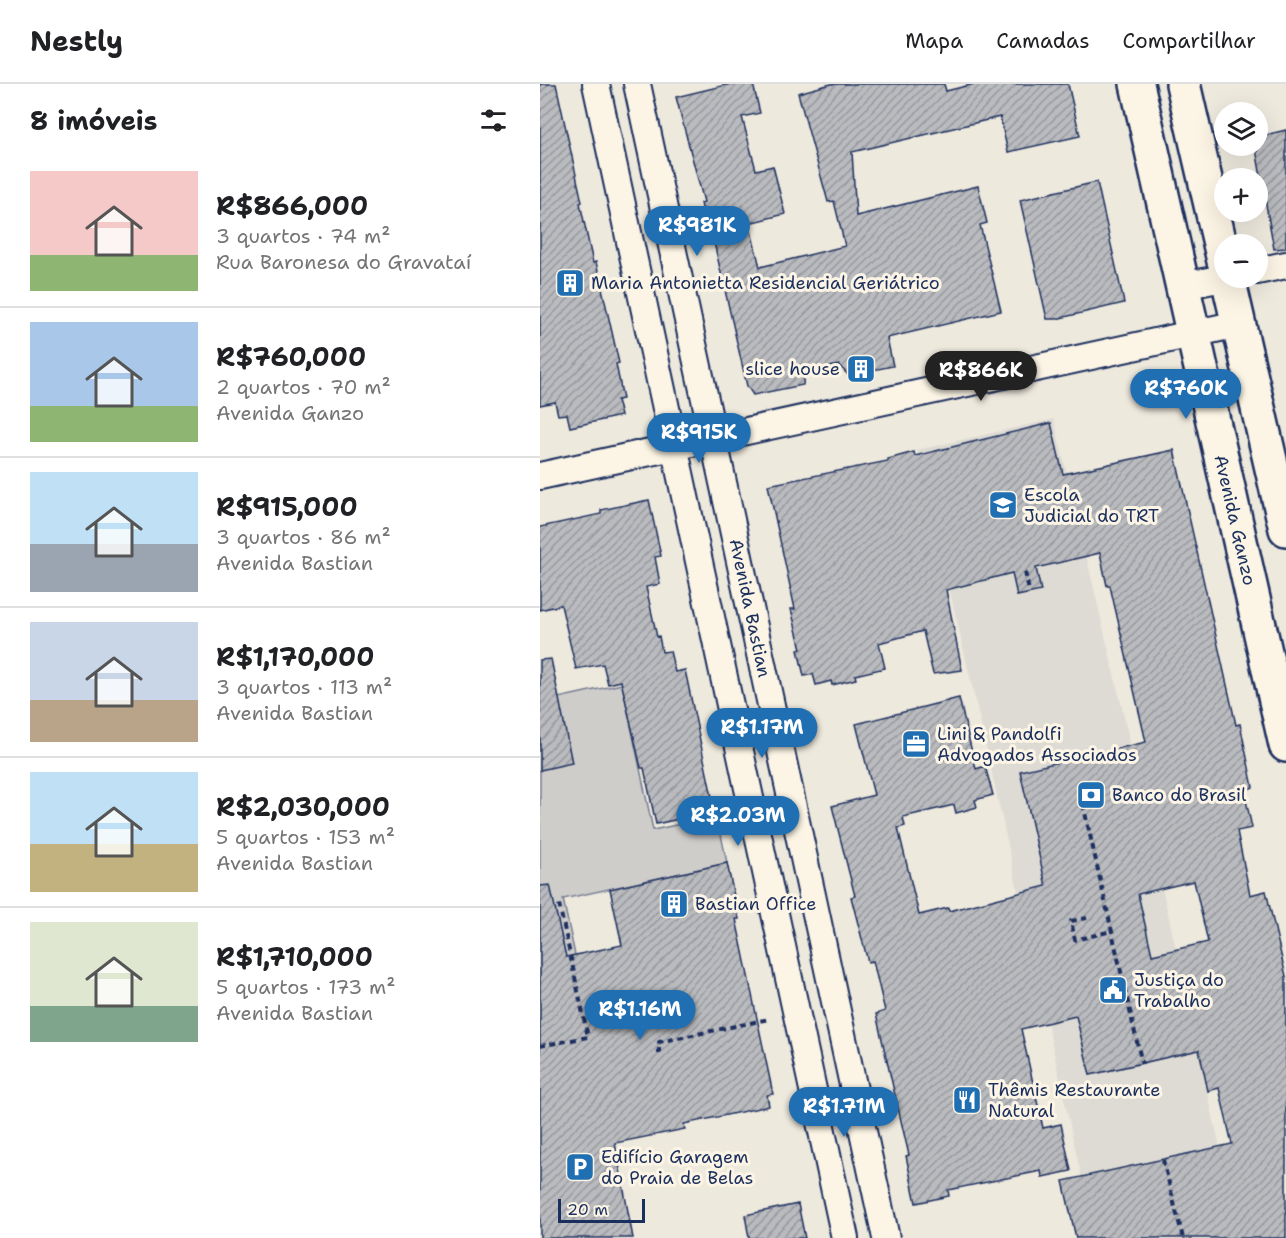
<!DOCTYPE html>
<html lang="pt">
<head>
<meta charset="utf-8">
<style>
  :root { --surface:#fff; --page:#f2f2f2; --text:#202124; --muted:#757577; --line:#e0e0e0; --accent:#1f6fb2 }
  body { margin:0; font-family:"Shantell Sans",sans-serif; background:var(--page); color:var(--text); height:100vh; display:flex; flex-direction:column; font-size:22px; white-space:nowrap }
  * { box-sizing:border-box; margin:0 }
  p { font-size:20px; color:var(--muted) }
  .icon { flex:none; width:33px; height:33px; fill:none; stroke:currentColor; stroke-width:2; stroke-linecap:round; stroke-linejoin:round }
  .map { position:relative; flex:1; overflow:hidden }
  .panel { display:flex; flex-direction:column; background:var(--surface); width:540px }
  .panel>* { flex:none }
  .controls { position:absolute; left:674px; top:18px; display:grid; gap:12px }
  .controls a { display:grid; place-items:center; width:54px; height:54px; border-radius:50%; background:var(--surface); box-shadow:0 6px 24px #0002; font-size:30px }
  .scale { position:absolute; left:18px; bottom:15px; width:87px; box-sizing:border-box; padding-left:6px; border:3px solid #1b2f5e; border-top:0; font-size:16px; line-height:21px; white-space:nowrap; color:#1b2f5e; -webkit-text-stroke:4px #fcf5e5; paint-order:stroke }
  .price { position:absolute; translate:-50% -51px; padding:0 14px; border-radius:21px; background:var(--accent); color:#fff; font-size:20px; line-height:39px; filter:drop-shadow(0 2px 3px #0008) }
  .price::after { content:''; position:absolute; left:50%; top:36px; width:18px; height:14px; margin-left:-9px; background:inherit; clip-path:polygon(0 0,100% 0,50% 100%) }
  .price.active { background:#222; color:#fff }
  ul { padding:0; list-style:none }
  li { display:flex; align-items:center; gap:18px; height:150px; padding:0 30px }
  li+li { border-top:2px solid var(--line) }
  li span { display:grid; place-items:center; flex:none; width:168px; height:120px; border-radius:0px; color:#555 }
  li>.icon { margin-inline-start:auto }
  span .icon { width:72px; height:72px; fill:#fffc; stroke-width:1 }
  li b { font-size:26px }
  h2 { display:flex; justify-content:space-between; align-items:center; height:72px; padding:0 30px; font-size:26px }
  header { display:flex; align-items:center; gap:36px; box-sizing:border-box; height:84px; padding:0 30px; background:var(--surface); border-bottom:2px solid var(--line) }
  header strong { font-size:28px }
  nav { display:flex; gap:33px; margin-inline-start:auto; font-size:21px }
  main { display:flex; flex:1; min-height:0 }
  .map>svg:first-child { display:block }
  .built { fill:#dedbd4 }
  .park { fill:#cfcdca; stroke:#757e94; stroke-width:1.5 }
  .building { fill:url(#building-hatch); stroke:#1b2f5e; stroke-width:1.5; fill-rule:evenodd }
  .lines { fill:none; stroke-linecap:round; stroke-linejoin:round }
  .street-casing { stroke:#1b2f5e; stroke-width:30 }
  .secondary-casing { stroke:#1b2f5e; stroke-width:38 }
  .path { stroke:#1b2f5e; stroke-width:4; stroke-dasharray:6 4.5; stroke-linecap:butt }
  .street { stroke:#fcf5e5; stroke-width:26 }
  .secondary { stroke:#fcf5e5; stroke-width:33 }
  .labels { text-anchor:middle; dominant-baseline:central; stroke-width:6; stroke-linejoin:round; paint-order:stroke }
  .poi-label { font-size:18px; fill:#1b2f5e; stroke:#fcf5e5; text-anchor:start }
  .street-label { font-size:18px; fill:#1b2f5e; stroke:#fcf5e5 }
</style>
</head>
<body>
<header>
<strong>Nestly</strong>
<nav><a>Mapa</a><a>Camadas</a><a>Compartilhar</a></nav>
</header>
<main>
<section class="panel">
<h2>8 imóveis<svg class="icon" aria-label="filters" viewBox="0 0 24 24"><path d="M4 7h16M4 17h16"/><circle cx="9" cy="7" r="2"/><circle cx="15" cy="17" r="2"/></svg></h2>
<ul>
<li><span style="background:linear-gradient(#f6c9c9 70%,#8fb573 0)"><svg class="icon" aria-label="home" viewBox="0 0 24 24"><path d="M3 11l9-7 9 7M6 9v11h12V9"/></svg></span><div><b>R$866,000</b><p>3 quartos · 74 m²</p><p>Rua Baronesa do Gravataí</p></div></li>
<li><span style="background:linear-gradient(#a9c7e8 70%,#8fb573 0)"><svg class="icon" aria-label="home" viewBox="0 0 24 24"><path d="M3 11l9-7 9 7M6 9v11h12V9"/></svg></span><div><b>R$760,000</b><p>2 quartos · 70 m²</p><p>Avenida Ganzo</p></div></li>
<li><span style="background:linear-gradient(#bfe0f5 60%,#9aa5b1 0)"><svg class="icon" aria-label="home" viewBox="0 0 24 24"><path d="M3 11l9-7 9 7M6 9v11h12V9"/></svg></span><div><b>R$915,000</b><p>3 quartos · 86 m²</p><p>Avenida Bastian</p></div></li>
<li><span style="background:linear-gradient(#c9d6e8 65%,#b9a48a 0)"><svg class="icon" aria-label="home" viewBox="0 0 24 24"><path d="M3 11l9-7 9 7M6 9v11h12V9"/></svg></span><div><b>R$1,170,000</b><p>3 quartos · 113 m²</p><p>Avenida Bastian</p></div></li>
<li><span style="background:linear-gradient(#bfe0f5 60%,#c2b280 0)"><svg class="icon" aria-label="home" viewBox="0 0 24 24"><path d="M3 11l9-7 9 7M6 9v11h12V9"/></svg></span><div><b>R$2,030,000</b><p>5 quartos · 153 m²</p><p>Avenida Bastian</p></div></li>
<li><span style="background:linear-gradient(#dfe7d0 70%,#7fa58c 0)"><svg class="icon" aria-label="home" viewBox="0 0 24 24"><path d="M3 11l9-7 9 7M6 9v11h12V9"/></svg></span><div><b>R$1,710,000</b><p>5 quartos · 173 m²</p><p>Avenida Bastian</p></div></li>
</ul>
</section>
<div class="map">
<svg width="746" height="1154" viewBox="0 0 746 1154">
  <defs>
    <pattern id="building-hatch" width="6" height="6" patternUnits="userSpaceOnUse" patternTransform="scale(1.5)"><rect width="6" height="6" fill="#babbbe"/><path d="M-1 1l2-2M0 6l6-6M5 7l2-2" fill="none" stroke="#96989e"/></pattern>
  </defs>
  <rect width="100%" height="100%" fill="#eee9dd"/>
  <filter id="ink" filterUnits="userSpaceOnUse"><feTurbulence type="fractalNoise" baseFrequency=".0167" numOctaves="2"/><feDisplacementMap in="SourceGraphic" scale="12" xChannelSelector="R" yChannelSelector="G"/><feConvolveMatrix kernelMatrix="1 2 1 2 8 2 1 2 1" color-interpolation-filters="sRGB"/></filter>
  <g filter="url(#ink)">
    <!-- built -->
    <path class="built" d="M514 335 587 645 700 1154H555L445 658 377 366Z"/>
    <!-- park -->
    <path class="park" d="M82 600 113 746 177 732 187 779 23 815 35 871 0 947V618Z"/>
    <!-- building -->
    <path class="building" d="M0 0H16L42 118 40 119 53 179 56 178 79 279 76 280 83 315 77 316 81 332 30 343 27 330 18 331 15 318 0 321Z
      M190 0H213L220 29 202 33 216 86 233 82 245 130 209 139 220 183 305 162 294 117 288 118 258 9 291 0H404L406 7 434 0H528L540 52 468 68 460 33 312 68 316 132 438 102 447 139 440 141 461 227 347 254 353 282 308 291 299 281 264 288 263 301 213 311 207 302 170 141 166 142 161 119 164 118 136 13Z
      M746 46V164L734 165 717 71V53Z
      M557 98 584 219 516 235H507L480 116Z
      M511 339 523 390 634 366 696 641 700 640 713 703 704 707 712 744 697 747 710 811 726 807 746 892V1154H536L523 1097 692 1060 679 1004 668 1007 659 966 550 991 536 932 481 945 503 1044 521 1040 531 1087 502 1093 501 1087 408 1106 409 1112 376 1119 366 1072 369 1071 336 930 345 927 333 877 328 878 311 813 315 812 292 722 334 711 316 640 419 614 436 685 445 682 453 711 435 716 437 723 416 729 414 721 363 733 365 742 358 744 379 831 408 824 409 827 506 802 480 687 606 658 570 502H567L560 469 496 484 501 507 477 512 472 489 406 506 422 586 393 590 383 547 339 559 345 584 315 591 316 595 292 601 291 597 276 601 273 590 264 592 258 566 261 565 251 525H255L228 401 348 377V375L374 368 375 372ZM654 797 668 858 612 871 598 810Z
      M109 416 121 472 115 473 120 500 106 503 117 553 119 552 122 568 130 567 135 588 145 586 175 727 116 740 104 684H101L81 597 68 600 63 580 36 585 21 521 0 526V443L61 430V426Z
      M11 575 32 679 0 686V576Z
      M187 779 199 835H196L233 1010 227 1011 229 1022 144 1040 145 1045 75 1059 93 1154H0V802L10 801 26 873 82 861 70 805Z
      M258 1120 265 1154H209L205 1131Z"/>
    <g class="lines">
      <!-- street casing -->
      <g class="street-casing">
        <path id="street" d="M56 0 305 1154
          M97 0 346 1154
          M717 187 746 181
          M642 202 684 194
          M0 392 698 240"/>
      </g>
      <!-- secondary casing -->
      <g class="secondary-casing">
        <path id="secondary" d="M597 0 746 661
          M643 0 684 177
          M688 194 746 445"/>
      </g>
      <!-- path -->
      <path class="path" d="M485 488 489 507
        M543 720 602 980
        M547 834 531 837 535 856 572 847
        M0 962 48 953 19 820
        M119 970V958L229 935
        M623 1076 643 1154"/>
      <!-- street -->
      <use href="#street" class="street"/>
      <!-- secondary -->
      <use href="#secondary" class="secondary"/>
    </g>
  </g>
  <!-- icons -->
  <defs>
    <g id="building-square" transform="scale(1.5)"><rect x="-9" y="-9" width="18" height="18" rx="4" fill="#1f6fb2" stroke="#fcf5e5"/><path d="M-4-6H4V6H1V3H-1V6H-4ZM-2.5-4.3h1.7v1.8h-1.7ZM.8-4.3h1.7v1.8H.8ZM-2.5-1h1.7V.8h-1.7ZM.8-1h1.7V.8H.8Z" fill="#fff"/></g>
    <g id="university-square" transform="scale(1.5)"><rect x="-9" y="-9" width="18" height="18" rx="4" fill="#1f6fb2" stroke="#fcf5e5"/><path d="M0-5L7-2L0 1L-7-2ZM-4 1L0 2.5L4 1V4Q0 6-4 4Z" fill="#fff"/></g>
    <g id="office-square" transform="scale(1.5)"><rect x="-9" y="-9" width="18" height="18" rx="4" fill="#1f6fb2" stroke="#fcf5e5"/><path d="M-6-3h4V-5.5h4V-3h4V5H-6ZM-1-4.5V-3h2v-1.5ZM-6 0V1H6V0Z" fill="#fff"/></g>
    <g id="bank-square" transform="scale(1.5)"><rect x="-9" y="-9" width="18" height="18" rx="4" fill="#1f6fb2" stroke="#fcf5e5"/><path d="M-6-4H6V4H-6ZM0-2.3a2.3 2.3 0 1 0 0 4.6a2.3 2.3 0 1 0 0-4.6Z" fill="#fff"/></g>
    <g id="civic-square" transform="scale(1.5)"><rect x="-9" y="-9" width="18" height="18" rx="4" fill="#1f6fb2" stroke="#fcf5e5"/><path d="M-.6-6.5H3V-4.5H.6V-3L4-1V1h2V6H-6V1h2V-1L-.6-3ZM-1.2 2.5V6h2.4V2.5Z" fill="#fff"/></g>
    <g id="restaurant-square" transform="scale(1.5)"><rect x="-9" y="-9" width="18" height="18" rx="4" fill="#1f6fb2" stroke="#fcf5e5"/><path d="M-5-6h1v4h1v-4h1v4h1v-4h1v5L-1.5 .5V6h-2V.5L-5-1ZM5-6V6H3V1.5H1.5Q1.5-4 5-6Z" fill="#fff"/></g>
    <g id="parking-square" transform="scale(1.5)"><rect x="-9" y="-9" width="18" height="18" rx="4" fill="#1f6fb2" stroke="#fcf5e5"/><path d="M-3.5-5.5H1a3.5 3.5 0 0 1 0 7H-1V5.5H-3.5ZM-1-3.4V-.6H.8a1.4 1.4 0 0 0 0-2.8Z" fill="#fff"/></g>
  </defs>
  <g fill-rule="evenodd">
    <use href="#building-square" x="30" y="199"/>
    <use href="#building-square" x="321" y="285"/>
    <use href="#university-square" x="463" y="421"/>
    <use href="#office-square" x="376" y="660"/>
    <use href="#bank-square" x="551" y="711"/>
    <use href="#building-square" x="134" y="820"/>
    <use href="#civic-square" x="573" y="906"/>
    <use href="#restaurant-square" x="427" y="1016"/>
    <use href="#parking-square" x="40" y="1083"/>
  </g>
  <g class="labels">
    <!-- poi labels -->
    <g class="poi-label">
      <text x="51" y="199">Maria Antonietta Residencial Geriátrico</text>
      <text x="300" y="285" text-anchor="end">slice house</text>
      <text x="484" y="411">Escola<tspan x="484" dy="21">Judicial do TRT</tspan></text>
      <text x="397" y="650">Lini &amp; Pandolfi<tspan x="397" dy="21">Advogados Associados</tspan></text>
      <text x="572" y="711">Banco do Brasil</text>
      <text x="155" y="820">Bastian Office</text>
      <text x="594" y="896">Justiça do<tspan x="594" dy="21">Trabalho</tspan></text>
      <text x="448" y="1006">Thêmis Restaurante<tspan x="448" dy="21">Natural</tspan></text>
      <text x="61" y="1073">Edifício Garagem<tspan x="61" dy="21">do Praia de Belas</tspan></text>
    </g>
    <!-- street labels -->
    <g class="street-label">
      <text transform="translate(695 436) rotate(77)">Avenida Ganzo</text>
      <text transform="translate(210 524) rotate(78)">Avenida Bastian</text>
    </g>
  </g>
</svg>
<div class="controls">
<a><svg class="icon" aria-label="layers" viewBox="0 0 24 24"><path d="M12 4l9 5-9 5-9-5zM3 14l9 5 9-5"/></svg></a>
<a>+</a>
<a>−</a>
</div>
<div class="scale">20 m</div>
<b class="price" style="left:157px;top:173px">R$981K</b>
<b class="price active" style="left:441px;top:318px">R$866K</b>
<b class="price" style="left:646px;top:336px">R$760K</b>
<b class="price" style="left:159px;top:380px">R$915K</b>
<b class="price" style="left:222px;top:675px">R$1.17M</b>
<b class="price" style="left:198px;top:763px">R$2.03M</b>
<b class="price" style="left:100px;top:957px">R$1.16M</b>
<b class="price" style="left:304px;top:1054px">R$1.71M</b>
</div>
</main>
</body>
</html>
